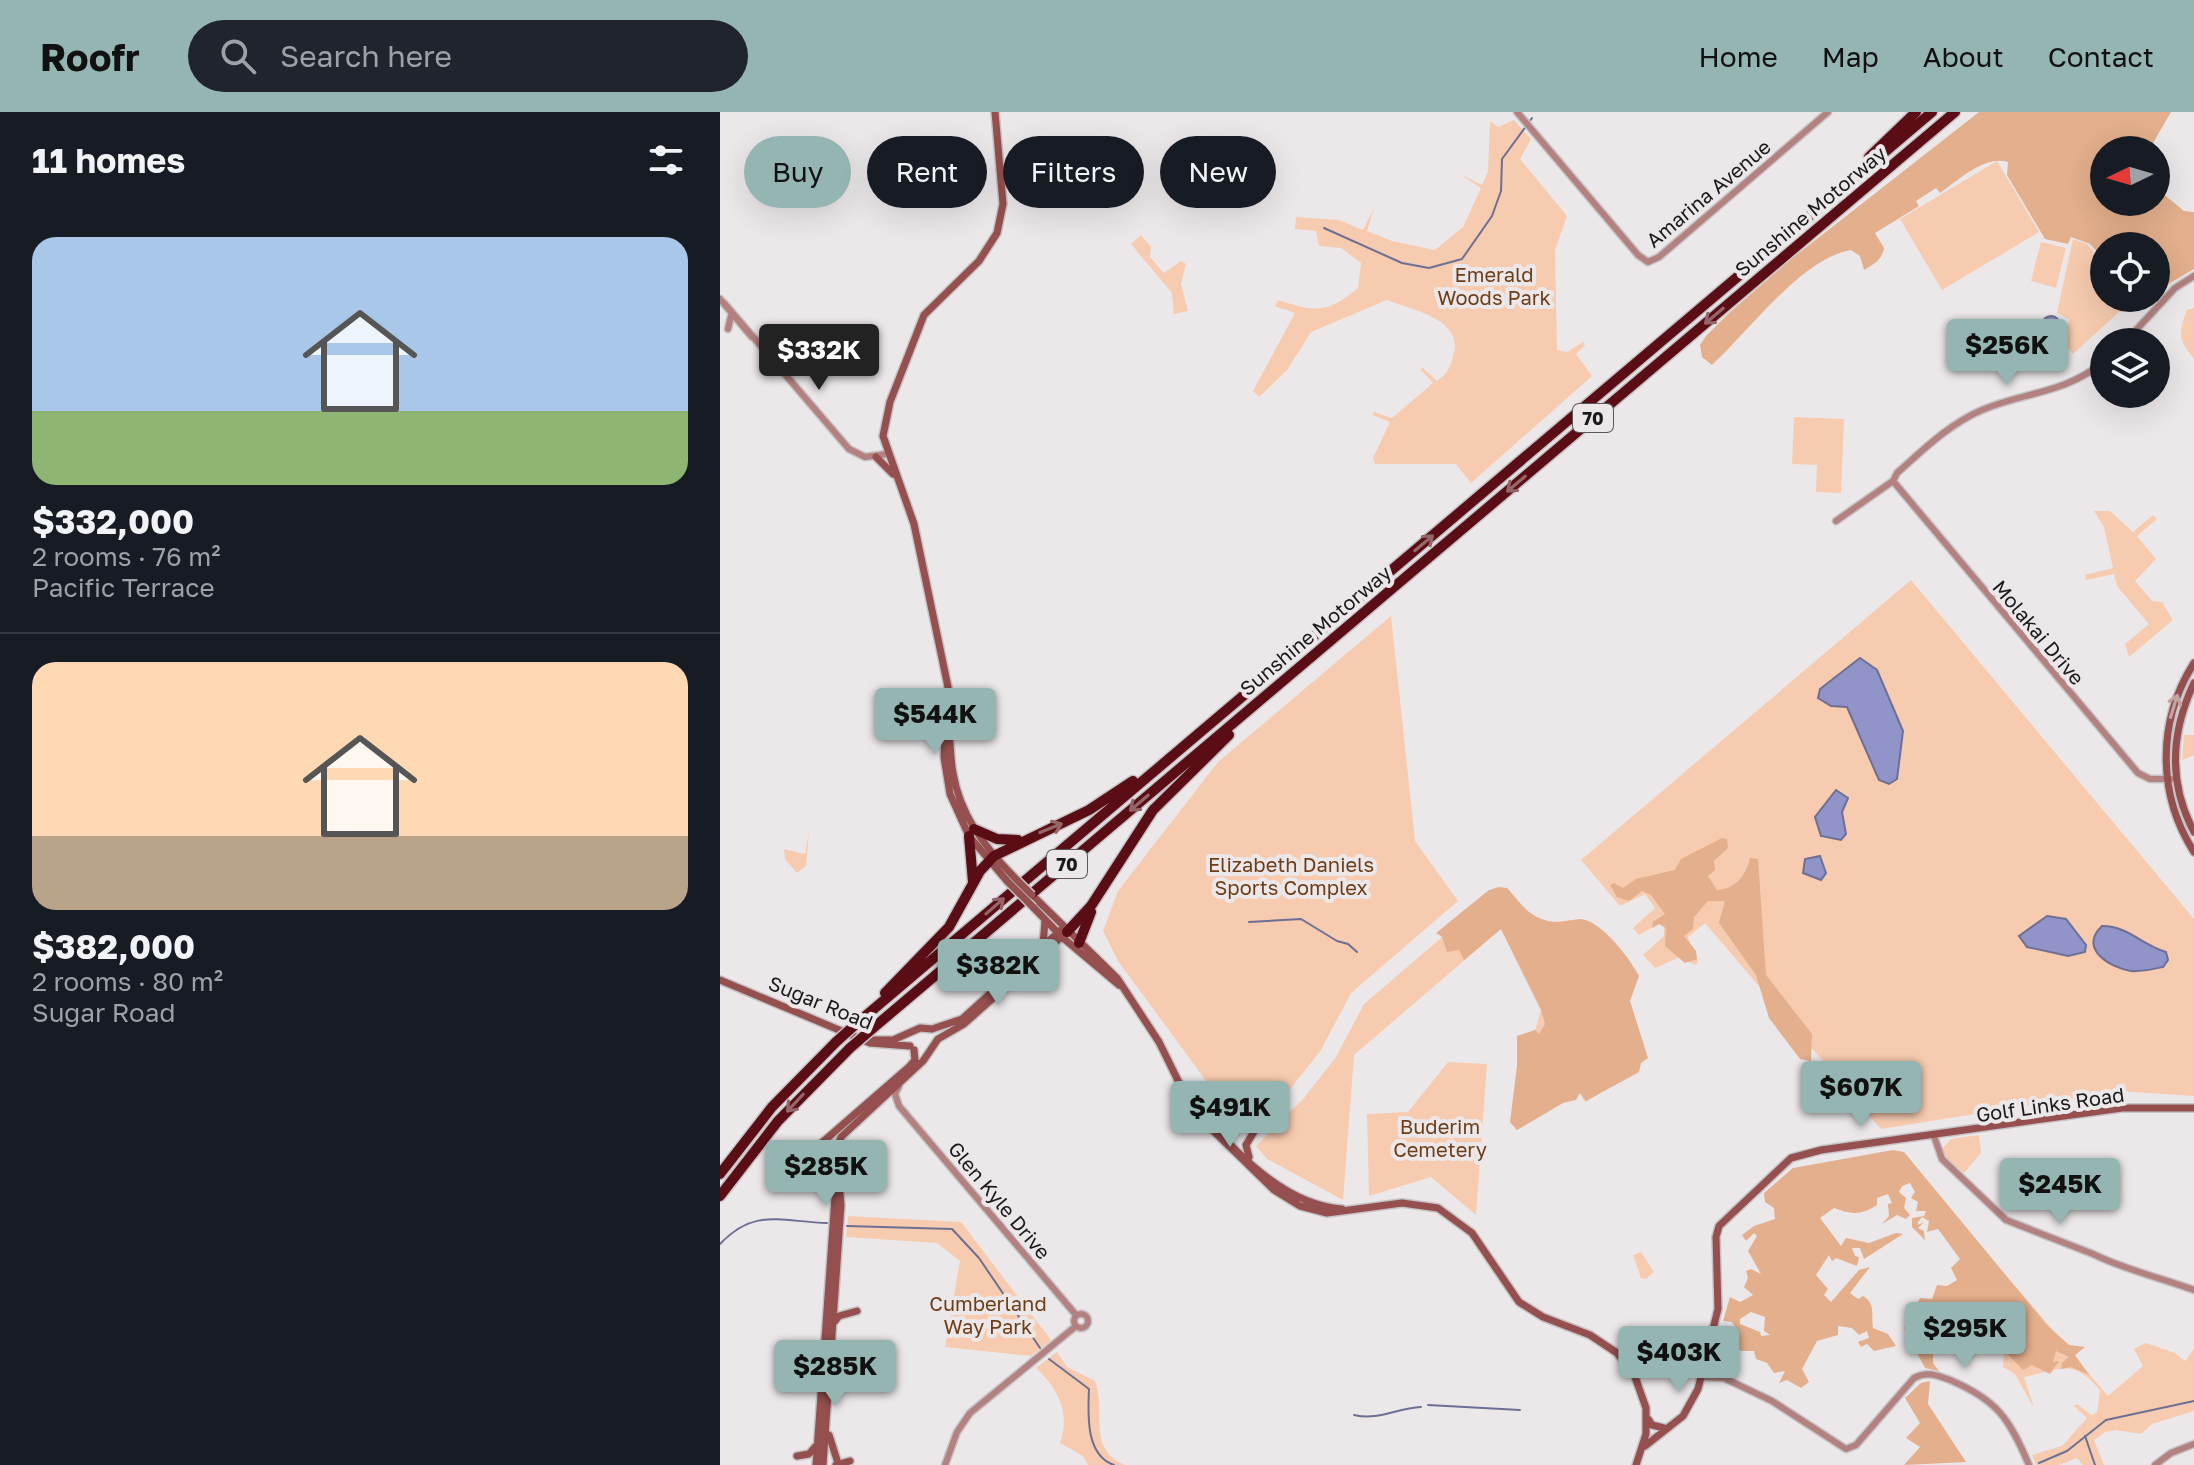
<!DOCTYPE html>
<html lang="en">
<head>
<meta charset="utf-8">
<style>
  :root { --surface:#171b24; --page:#20242c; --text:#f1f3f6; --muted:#9ea1a6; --line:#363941; --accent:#94b5b2 }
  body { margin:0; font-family:"Golos Text",sans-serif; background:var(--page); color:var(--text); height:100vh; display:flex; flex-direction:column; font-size:30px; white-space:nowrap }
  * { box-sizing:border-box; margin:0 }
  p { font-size:26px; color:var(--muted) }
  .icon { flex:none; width:44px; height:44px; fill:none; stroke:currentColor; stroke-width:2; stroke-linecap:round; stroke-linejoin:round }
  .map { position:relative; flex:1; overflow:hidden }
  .sheet { display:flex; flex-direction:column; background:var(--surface); width:720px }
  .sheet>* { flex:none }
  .guide { position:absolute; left:24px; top:24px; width:760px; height:72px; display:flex; gap:16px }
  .needle { width:52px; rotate:265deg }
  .controls { position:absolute; left:1370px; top:24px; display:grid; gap:16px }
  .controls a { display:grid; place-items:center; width:80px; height:80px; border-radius:50%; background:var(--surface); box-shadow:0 8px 32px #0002; font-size:40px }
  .price { position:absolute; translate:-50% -68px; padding:0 18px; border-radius:8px; background:var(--accent); color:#111; font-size:26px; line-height:52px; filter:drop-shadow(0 2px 4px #0008) }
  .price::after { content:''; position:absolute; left:50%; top:48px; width:24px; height:18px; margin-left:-12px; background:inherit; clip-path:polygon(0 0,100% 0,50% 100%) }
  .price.active { background:#222; color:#fff }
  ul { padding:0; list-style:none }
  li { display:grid; align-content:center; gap:16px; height:424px; padding:0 32px }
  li+li { border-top:2px solid var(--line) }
  li span { display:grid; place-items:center; height:248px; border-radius:24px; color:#555 }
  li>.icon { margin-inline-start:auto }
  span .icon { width:144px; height:144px; fill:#fffc; stroke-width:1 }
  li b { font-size:34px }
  h2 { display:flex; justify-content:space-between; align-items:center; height:96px; padding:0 32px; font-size:34px }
  .pill { padding:0 28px; border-radius:36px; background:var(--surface); box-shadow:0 8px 32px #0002; font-size:28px; line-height:72px }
  .pill.active { background:var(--accent); color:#111 }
  header { display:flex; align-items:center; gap:48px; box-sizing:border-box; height:112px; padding:0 40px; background:var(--accent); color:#111 }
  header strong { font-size:38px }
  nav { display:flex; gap:44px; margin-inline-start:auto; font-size:28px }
  .search { width:560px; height:72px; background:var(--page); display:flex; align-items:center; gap:20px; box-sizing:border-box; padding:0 28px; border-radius:44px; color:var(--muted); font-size:30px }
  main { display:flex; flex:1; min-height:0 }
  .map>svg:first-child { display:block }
  .green { fill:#f7cbaf }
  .forest { fill:#e3af8c; fill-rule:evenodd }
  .water { fill:#9194c8; stroke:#6e6f94; stroke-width:2 }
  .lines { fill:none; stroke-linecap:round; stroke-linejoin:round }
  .stream { stroke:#6e6f94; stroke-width:2 }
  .tertiary-casing { stroke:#c6c3c5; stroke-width:9 }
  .secondary-casing { stroke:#c6c3c5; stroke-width:10 }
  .motorway-casing { stroke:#c6c3c5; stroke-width:13 }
  .tertiary { stroke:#b3817f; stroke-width:6 }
  .secondary { stroke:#944f4e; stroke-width:7 }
  .motorway { stroke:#5b0d15; stroke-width:10 }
  .secondary-bridge-casing { stroke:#c6c3c5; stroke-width:10; stroke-linecap:butt }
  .motorway-bridge-casing { stroke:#c6c3c5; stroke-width:13; stroke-linecap:butt }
  .secondary-bridge { stroke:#944f4e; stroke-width:7 }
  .motorway-bridge { stroke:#5b0d15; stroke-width:10 }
  .oneway { stroke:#95656a }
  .oneway2 { stroke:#c4a3a4 }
  .labels { text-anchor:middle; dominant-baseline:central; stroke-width:8; stroke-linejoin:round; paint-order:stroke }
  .shield { fill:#ece8ea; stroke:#5a5858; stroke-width:2 }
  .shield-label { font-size:18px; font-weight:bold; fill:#1b1a1a }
  .street-label { font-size:20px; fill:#1b1a1a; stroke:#ece8ea }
  .park-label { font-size:20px; fill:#6e3d17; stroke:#ece8ea }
</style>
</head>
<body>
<header>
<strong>Roofr</strong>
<div class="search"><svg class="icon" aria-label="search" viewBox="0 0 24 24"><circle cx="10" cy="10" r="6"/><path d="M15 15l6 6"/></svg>Search here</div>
<nav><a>Home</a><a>Map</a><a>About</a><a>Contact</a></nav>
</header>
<main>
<section class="sheet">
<h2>11 homes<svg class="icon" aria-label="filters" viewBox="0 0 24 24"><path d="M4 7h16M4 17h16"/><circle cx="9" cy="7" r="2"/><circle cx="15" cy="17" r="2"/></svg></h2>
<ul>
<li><span style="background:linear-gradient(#a9c7e8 70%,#8fb573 0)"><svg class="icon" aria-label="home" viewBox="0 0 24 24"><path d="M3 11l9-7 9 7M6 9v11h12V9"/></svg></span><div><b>$332,000</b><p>2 rooms · 76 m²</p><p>Pacific Terrace</p></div></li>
<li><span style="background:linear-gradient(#ffd9b3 70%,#b9a48a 0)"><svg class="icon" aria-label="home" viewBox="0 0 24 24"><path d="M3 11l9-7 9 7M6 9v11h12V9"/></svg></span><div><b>$382,000</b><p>2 rooms · 80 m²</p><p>Sugar Road</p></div></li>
</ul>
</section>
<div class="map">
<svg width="1474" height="1353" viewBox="0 0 1474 1353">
  <rect width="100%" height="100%" fill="#ece8ea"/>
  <!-- green -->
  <path class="green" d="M794 8 811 27 800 47 847 104 835 138 837 238 847 240 863 230 865 233 856 242 872 264 751 371 736 352H655L653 346 670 310 653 303 654 300 672 306 713 271 701 258 702 255 717 269C727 261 730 257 733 244 745 207 694 199 667 188L591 220 567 258 539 285 533 279 575 201 555 194 558 188C595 200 607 202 638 176L641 151 621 136 599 134 596 119 575 117 576 105 619 108 643 118 654 96 647 119 672 129 715 138 743 115 761 76 740 62 762 73 768 60 770 9 778 15Z
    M1277 49 1319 120 1222 178 1180 107Z
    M421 123 431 135 430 145 444 161 461 149 466 152 461 172 468 199 454 202 452 181 411 132Z
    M1353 127 1367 132 1384 152V186H1409L1411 199 1399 200 1353 242 1343 230 1349 207 1337 201Z
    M1321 130 1346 136 1336 176 1311 169Z
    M1474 196V246C1458 228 1458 221 1467 198Z
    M1074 305 1124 307 1121 381 1096 380 1097 353 1072 352Z
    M1374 399H1390L1413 420 1433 403 1437 407 1417 424 1436 447 1415 469 1432 489 1442 490 1453 508 1409 545 1405 532 1429 512 1397 474 1394 462 1366 468 1365 463 1393 456 1384 415Z
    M1191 468 1474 807V984L1399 979 1161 1017 985 811 968 825 978 850 975 853 960 845 935 856 923 843 944 824V809L919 823 913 816 935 796 925 782 900 794 861 748Z
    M671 504 695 729 738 789 631 881 601 938 571 976 523 1019 398 849 383 819 398 779 498 650Z
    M1464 623H1474V643L1462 648Z
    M89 719 86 754 77 761 65 747 64 737 85 742Z
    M776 779 817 809 884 821 919 864 883 881 911 963 865 990 860 981 793 1007 800 924 815 918 821 898 781 817 634 943 623 1088 547 1047 536 1034 583 987 616 945 644 892Z
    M728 950 767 952 756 1103 711 1065 649 1084 647 1002 688 1000Z
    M1259 1023 1261 1041 1244 1061 1227 1046 1222 1037 1231 1027Z
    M128 1104 241 1110 331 1228 311 1244 225 1235 240 1149 217 1131 126 1125Z
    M921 1140 934 1160 926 1167 921 1166 913 1143Z
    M1297 1176 1388 1284 1423 1254 1414 1237 1426 1231 1455 1241 1465 1249 1474 1237V1299L1432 1312 1421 1322 1396 1318 1385 1320 1374 1328 1384 1353H1363L1357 1346 1339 1353H1316L1312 1343 1342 1334 1367 1306 1354 1294 1357 1292 1371 1303 1377 1301 1380 1278C1353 1246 1342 1257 1304 1265L1314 1296 1295 1262 1283 1255 1284 1241 1265 1222 1238 1217 1228 1231 1209 1238 1207 1254 1206 1234 1229 1192Z
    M337 1240 347 1255 375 1269C387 1302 366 1336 405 1353H368L363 1344 340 1331C351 1299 337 1276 316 1256Z"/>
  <!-- forest -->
  <path class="forest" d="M1259 0H1451L1429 38H1384V90H1436V76L1464 99 1474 100V157L1450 171 1430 195 1422 197 1415 193 1412 186H1436V134H1384V147L1370 132 1351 125 1348 132 1325 127 1287 63 1288 50C1264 43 1239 68 1220 81L1216 76 1196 89 1199 94 1155 121 1164 136C1162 148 1154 152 1144 158L1140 144 1131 138C1082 146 1029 219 992 253L982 245 980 233 986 224 1009 201 1070 148Z
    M1002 726 1007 727 1008 736 994 749 995 758 988 764 997 778C1016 777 1026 763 1030 746L1038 747 1046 863 1092 922 1091 949 1080 947 1049 906 1036 863 999 811 1005 789H988L974 805 973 817 964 824 976 839 977 847 965 851 945 834 946 816 939 812 932 816 933 810 945 802 931 783 922 779 909 789 897 785 890 773 894 771 903 776 916 767 955 758 961 747Z
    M779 775 787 776C798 787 802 797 817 805 833 813 843 809 859 807 879 806 910 846 919 864L910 889 928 946 921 951 919 960 866 989 860 981 856 988 843 991 797 1018 790 1010 797 954V924L815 918 819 922 825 912 821 898 781 817 744 848 739 838 727 840 722 825 716 821 769 778Z
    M1173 1038 1184 1040 1327 1213 1349 1233 1365 1235 1355 1243 1369 1263 1351 1255 1341 1257 1342 1251 1349 1245 1336 1239 1333 1250 1339 1249 1330 1262 1312 1253 1303 1258 1274 1228 1259 1229 1251 1222 1238 1225 1240 1235 1213 1240V1251L1219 1259 1205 1256 1184 1216 1200 1186 1212 1187 1217 1173 1227 1174 1237 1168 1231 1156 1240 1147 1218 1117 1207 1120 1209 1109 1202 1105 1198 1110V1113L1204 1110 1198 1116 1204 1119 1205 1128 1192 1115V1106L1204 1104 1206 1099H1196L1198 1090 1191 1086 1195 1080 1190 1071 1182 1074 1179 1080 1186 1086 1184 1096 1190 1103 1186 1107 1177 1103 1162 1112 1169 1104 1168 1092 1172 1091 1168 1082 1157 1086V1093C1142 1103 1132 1103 1114 1096L1100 1106 1121 1134 1126 1126 1149 1131 1176 1121 1183 1122 1144 1147 1140 1136H1132L1135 1144 1139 1145 1137 1154 1116 1146 1112 1149 1109 1143 1096 1163 1108 1177 1104 1183 1111 1190 1139 1158 1150 1155 1130 1181 1138 1187 1143 1184C1156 1192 1151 1202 1153 1216L1168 1222 1176 1234 1154 1239 1147 1232 1141 1235 1138 1230 1149 1226 1147 1219 1139 1223 1132 1216 1118 1214V1223L1097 1229 1082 1257 1089 1270 1081 1276 1067 1268 1059 1271 1065 1259 1054 1261 1047 1251 1036 1247 1034 1239H1021L1003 1224 1019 1221 1012 1210 1003 1209 1010 1185 1020 1190 1033 1183 1024 1175 1028 1166 1026 1159 1031 1157 1041 1162 1028 1139 1037 1124 1034 1121 1026 1129 1022 1123 1034 1114 1055 1107 1054 1096 1045 1090 1044 1081 1073 1056ZM1031 1200 1045 1205 1044 1219 1050 1223 1041 1224 1040 1220 1020 1212V1207Z
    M1210 1269 1208 1292 1246 1350 1184 1353 1200 1335 1186 1326 1200 1311 1185 1286 1201 1271Z"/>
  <!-- water -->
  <path class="water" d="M1322 213a9 9 0 1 1 18 0a9 9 0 1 1-18 0Z
    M1140 546 1157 558 1183 619 1177 667 1169 672 1159 668 1127 595 1111 594 1098 586 1100 577Z
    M1116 678 1128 686 1122 700 1126 722 1121 728 1101 724 1095 705Z
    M1100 744 1106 761 1101 768 1083 761 1085 747Z
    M1327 804 1346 807 1366 833 1365 840 1348 844 1307 835 1299 824Z
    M1382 814C1406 813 1424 834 1446 840L1448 848 1443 855C1433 857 1421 860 1411 859 1388 855 1359 836 1382 814Z"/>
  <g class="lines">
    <!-- stream -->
    <path class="stream" d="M604 116 682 151 709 156 742 147 772 104 781 79 782 47 812 6
      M529 810 581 807 617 829 628 832 637 840
      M127 1114 232 1117 259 1146 320 1236
      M0 1132C35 1095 62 1110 107 1111
      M329 1247 369 1277C368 1301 365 1343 394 1353
      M708 1293 800 1298
      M634 1303C659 1309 676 1296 701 1295
      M1365 1324 1375 1353
      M1319 1351 1347 1339 1386 1308 1474 1289"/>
    <!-- tertiary casing -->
    <g class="tertiary-casing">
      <path id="tertiary" d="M797 0 918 143 928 150 939 145 1108 0
        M0 187 32 225
        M4 191 129 337 145 345 167 342
        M8 217 11 204
        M1405 230 1455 176 1474 164
        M1173 369 1418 661 1430 667H1451
        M1116 409 1173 369 1177 361C1203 338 1229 312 1262 298 1307 279 1341 283 1384 250
        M179 974 175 982 179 994 356 1203
        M1214 1024 1222 1047 1286 1108 1373 1142C1403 1157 1441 1166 1474 1178
        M354 1209a7 7 0 1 1 14 0a7 7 0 1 1-14 0Z
        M983 1256 1052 1289 1126 1337 1136 1333 1194 1266C1207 1259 1217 1263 1230 1268 1277 1288 1289 1306 1309 1353
        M981 1265 1008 1266
        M225 1353 237 1320 250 1301 356 1214
        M1435 1353 1451 1341 1474 1332"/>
    </g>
    <!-- secondary casing -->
    <g class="secondary-casing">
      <path id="secondary" d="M275 0 283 92 277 121 259 149 204 203 170 290 163 324 194 412 228 575 224 645 230 682 249 724 287 769
        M156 345 173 362
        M1474 551C1437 609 1437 682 1474 740
        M1474 571C1451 620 1448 671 1474 720
        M228 617C231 631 230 646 233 661 240 703 264 734 293 764
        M312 783 397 866 439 930 473 999 554 1078 580 1094 607 1101 682 1091 718 1096 752 1121 799 1190 823 1205 870 1223 897 1241 914 1262 926 1296V1322L916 1353
        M313 795 342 825 399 873
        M323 834 325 808
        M0 868 150 931 190 934
        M152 928H173L200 916 212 917 242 907 343 816
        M478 998C515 1039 563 1093 622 1097
        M529 1045 526 1033 535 1018
        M115 1209 119 1204 137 1199
        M928 1307 932 1313 944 1316
        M109 1323 117 1348
        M925 1334 963 1304 978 1277 998 1197 996 1125 999 1114 1071 1046 1101 1038 1402 996H1474
        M77 1344 89 1342 95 1335
        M96 1353 115 1086C114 1068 104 1065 92 1056L90 1047 97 1035 189 955 195 948 194 938
        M103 1353 121 1093 116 1039 121 1025 203 949 218 927 244 912 347 820
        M116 1353 130 1349"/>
    </g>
    <!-- motorway casing -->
    <g class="motorway-casing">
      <path id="motorway" d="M1149 45 1196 0
        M254 717 277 727 298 728
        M249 724 253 770
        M347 820 371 794 433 698 509 623
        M359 831 371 800
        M165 881 229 815 260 759 274 744 369 698 413 669
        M136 912 1212 0
        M152 917 1235 0
        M0 1062 52 995 116 930
        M0 1084 58 1009 130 936"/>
    </g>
    <!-- tertiary -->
    <use href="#tertiary" class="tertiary"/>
    <!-- secondary -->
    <use href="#secondary" class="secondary"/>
    <!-- motorway -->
    <use href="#motorway" class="motorway"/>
    <!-- secondary-bridge casing -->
    <g class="secondary-bridge-casing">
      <path id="secondary-bridge" d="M293 764 312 783
        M287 769 313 795"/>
    </g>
    <!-- motorway-bridge casing -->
    <g class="motorway-bridge-casing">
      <path id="motorway-bridge" d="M116 930 136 912
        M130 936 152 917"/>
    </g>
    <!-- secondary-bridge -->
    <use href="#secondary-bridge" class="secondary-bridge"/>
    <!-- motorway-bridge -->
    <use href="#motorway-bridge" class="motorway-bridge"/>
  </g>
  <!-- one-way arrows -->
  <defs><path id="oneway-shaft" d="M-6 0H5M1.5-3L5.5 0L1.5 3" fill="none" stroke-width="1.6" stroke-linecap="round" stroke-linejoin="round" transform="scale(2)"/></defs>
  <g class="oneway">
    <use href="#oneway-shaft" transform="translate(994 204) rotate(140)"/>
    <use href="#oneway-shaft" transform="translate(796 372) rotate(140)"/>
    <use href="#oneway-shaft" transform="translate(704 431) rotate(-40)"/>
    <use href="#oneway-shaft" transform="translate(419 691) rotate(140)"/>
    <use href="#oneway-shaft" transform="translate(331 716) rotate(-22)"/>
    <use href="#oneway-shaft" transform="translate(275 794) rotate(-41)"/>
    <use href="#oneway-shaft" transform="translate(75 991) rotate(133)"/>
  </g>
  <use class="oneway2" href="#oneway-shaft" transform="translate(1454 594) rotate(-73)"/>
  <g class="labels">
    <!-- shield labels -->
    <g class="shield">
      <rect x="853" y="292" width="40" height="28" rx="6"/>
      <rect x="327" y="738" width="40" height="28" rx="6"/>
    </g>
    <g class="shield-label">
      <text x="873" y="306">70</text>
      <text x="347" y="752">70</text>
    </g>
    <!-- street labels -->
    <g class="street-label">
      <text transform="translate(988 81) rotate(-40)">Amarina Avenue</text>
      <text transform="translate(1090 99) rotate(-40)">Sunshine Motorway</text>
      <text transform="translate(595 518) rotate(-40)">Sunshine Motorway</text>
      <text transform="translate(1319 520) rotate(50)">Molakai Drive</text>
      <text transform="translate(101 890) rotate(22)">Sugar Road</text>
      <text transform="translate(1330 992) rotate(-8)">Golf Links Road</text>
      <text transform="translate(280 1088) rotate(50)">Glen Kyle Drive</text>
    </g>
    <!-- park labels -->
    <g class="park-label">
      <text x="774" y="162">Emerald<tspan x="774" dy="23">Woods Park</tspan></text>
      <text x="571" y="752">Elizabeth Daniels<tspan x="571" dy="23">Sports Complex</tspan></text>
      <text x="720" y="1014">Buderim<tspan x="720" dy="23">Cemetery</tspan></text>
      <text x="268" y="1191">Cumberland<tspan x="268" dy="23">Way Park</tspan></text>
    </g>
  </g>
</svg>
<div class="controls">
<a><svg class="needle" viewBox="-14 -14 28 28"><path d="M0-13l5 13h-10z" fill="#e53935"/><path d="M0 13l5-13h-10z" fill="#9ea1a6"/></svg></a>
<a><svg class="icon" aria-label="locate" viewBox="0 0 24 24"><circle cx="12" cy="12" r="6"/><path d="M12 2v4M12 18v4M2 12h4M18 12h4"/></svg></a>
<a><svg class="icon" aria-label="layers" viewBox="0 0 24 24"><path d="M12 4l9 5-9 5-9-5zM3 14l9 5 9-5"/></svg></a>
</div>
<b class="price" style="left:1287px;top:275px">$256K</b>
<b class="price active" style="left:99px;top:280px">$332K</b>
<b class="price" style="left:215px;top:644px">$544K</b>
<b class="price" style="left:278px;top:895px">$382K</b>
<b class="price" style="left:1141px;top:1017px">$607K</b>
<b class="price" style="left:510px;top:1037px">$491K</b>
<b class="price" style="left:106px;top:1096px">$285K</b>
<b class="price" style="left:1340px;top:1114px">$245K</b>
<b class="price" style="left:1245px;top:1258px">$295K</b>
<b class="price" style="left:959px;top:1282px">$403K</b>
<b class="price" style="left:115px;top:1296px">$285K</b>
<div class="guide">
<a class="pill active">Buy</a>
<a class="pill">Rent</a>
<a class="pill">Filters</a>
<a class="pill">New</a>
</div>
</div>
</main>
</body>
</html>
